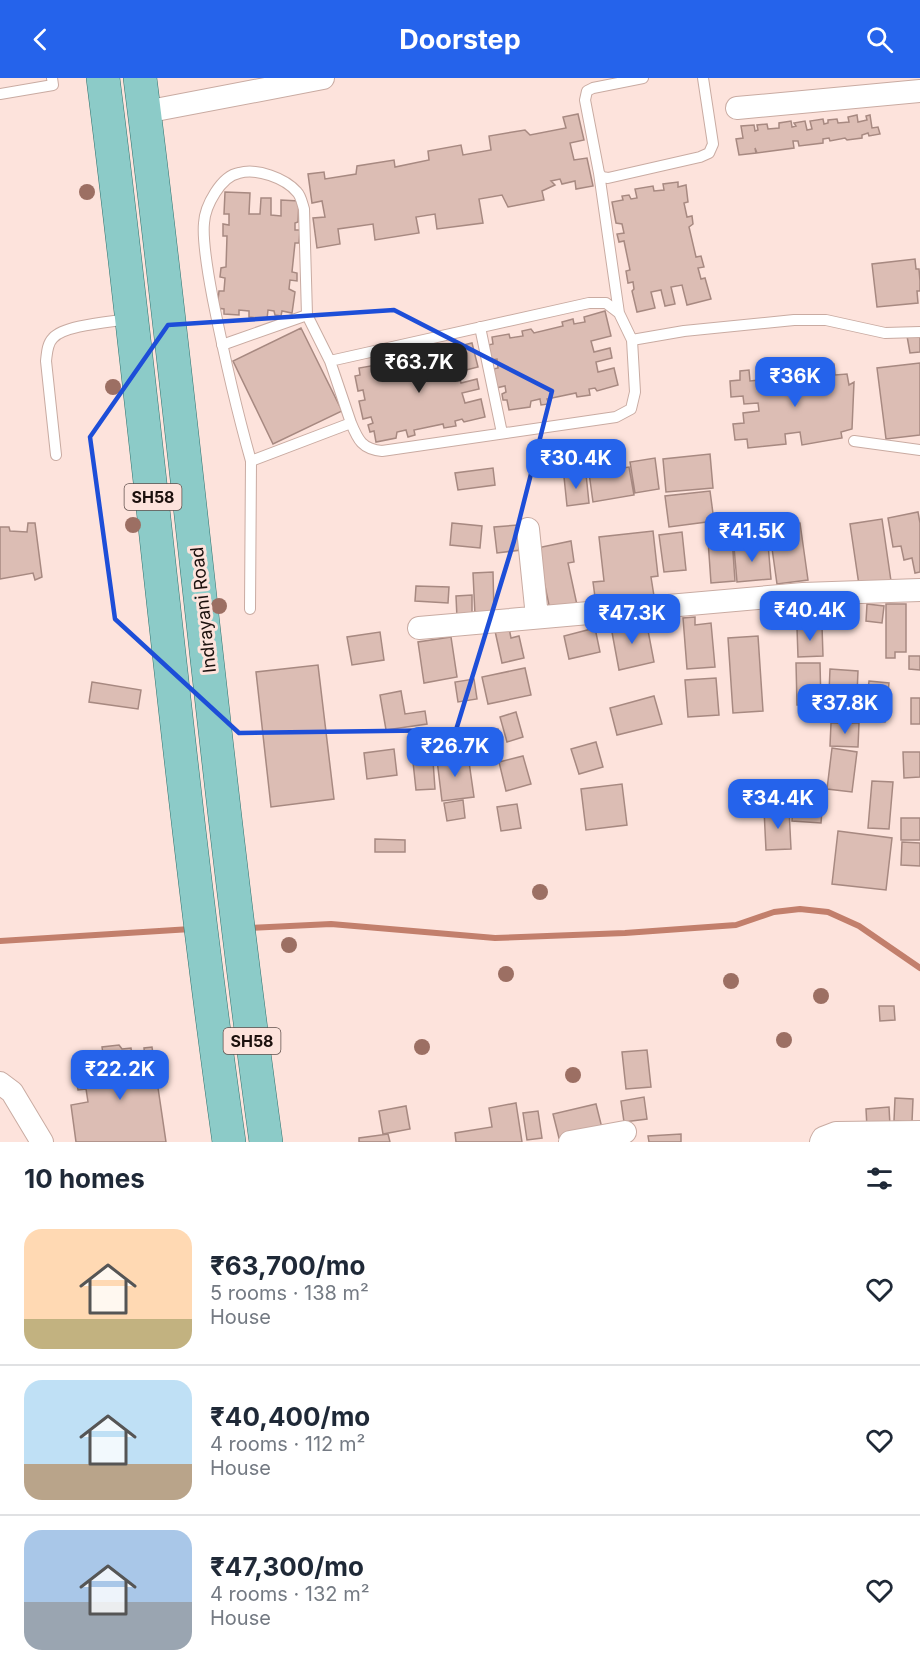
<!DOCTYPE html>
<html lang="en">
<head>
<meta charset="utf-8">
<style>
  :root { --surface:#fff; --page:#f6f6f7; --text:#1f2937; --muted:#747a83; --line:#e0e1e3; --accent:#2563eb }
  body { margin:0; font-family:Inter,sans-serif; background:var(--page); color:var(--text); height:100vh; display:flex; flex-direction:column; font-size:22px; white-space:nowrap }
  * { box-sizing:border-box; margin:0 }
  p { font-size:20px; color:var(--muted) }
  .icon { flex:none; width:33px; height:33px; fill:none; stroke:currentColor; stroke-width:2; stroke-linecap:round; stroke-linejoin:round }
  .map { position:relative; height:1064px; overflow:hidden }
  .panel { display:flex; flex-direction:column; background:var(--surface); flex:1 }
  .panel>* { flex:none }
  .price { position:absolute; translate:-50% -51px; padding:0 14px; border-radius:12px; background:var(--accent); color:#fff; font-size:20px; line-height:39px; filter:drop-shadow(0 2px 3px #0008) }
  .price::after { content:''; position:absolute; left:50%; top:36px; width:18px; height:14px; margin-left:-9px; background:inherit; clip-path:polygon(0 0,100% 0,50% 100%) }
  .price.active { background:#222; color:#fff }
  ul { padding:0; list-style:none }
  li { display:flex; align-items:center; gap:18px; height:150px; padding:0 24px }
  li+li { border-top:2px solid var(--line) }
  li span { display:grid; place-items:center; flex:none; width:168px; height:120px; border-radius:18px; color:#555 }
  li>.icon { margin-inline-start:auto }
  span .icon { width:72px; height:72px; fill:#fffc; stroke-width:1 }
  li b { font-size:26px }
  h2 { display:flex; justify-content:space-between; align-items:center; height:72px; padding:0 24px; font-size:26px }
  header { display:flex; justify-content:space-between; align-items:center; height:78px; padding:0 24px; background:var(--accent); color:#fff; font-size:27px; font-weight:700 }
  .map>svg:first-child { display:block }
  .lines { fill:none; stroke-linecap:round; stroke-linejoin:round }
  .stream { stroke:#c27f6c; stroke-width:6 }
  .building { fill:#dcbdb4; stroke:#a78981; stroke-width:1.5 }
  .lane-casing { stroke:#c9aba2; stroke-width:12 }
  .street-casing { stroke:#c9aba2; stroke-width:24 }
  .primary-casing { stroke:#33736f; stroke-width:34 }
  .lane { stroke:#fff; stroke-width:10 }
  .street { stroke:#fff; stroke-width:22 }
  .primary { stroke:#8ccbc8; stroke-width:33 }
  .tree { fill:#9c6f63 }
  .marked { fill:none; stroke:#1d4ed8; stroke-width:4.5; stroke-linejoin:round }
  .labels { text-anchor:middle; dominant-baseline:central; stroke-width:6; stroke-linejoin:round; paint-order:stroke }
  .shield { fill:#fde3dc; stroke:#60504c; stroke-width:1.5 }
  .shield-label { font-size:16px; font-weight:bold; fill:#1c110e }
  .street-label { font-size:18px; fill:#1c110e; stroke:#fde3dc }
</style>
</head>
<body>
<header><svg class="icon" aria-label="back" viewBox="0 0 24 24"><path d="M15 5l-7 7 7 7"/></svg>Doorstep<svg class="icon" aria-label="search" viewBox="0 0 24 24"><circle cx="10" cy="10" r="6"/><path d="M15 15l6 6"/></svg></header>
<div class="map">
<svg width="920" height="1064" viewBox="0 0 920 1064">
  <rect width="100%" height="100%" fill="#fde3dc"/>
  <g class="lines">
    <!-- stream -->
    <path class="stream" d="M249 850 331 846 495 860 625 855 736 847 774 834 800 831 828 834 859 848 920 890
      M0 863 191 851"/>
  </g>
  <!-- building -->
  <path class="building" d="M578 36 584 62 570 65 574 82 587 80 593 108 576 111 575 103 562 106 560 101 551 103 555 107 542 113 544 122 508 129 502 117 479 121 483 145 437 151 435 136 416 139 419 155 375 162 373 146 338 151 340 166 317 170 313 140 325 139 322 123 312 125 308 96 324 94 325 101 356 96 357 88 394 82 395 89 429 82 428 73 461 67 463 77 491 72 489 58 525 52 530 57 566 50 563 39Z
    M857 37 858 44 867 42 866 38 870 37 872 50 878 49 880 56 869 58 868 55 862 57V60L847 62 845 60 830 63 829 60 823 61V65L799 68 798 63H793L794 70 757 75 755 70 756 75 739 77 736 61 743 60 741 48 754 47 755 53 758 52 757 47 767 46 768 51 779 50V45L791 43 792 49 796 48 794 45 805 43 807 52 812 51 810 43 823 41 824 46 828 45V42L837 41 838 45 849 44 848 39Z
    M678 104V109L686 107 688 124 684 125 687 139 692 138 693 146 689 149 696 179 701 178 704 189 698 190 701 201 705 200 711 221 687 227 682 207 671 209 675 226 665 228 661 212 651 214 655 230 637 234 632 213 634 211 633 204 628 205 626 193 630 192 624 163 619 164 617 156 624 155 622 146 616 145 612 124 623 122 622 118 629 117 631 121 637 120 635 111 653 108 654 113 664 112 663 106Z
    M225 114 250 115 249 136H260L261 120H271V137L281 138V122L299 123 298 144 295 145V152H300L299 165H295L292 194 297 195V203L290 202 289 211 295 214 292 235 282 233 281 238 275 237 274 233 268 232 267 241 249 239V233L239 232V237L224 236V231L217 230 219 213H224L225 200 220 199 221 190 226 189 227 158H223V146L229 147V136H224Z
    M915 181 916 191H919L920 203V213H917L918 225 877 229 872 186Z
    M605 233 611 258 591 263 594 274 610 270 612 280 596 284 598 294 614 290 618 307 597 313 595 310 589 311 590 317 577 319 576 315 547 321 549 326 541 327 540 321 531 323 530 329 509 332 507 322H503L502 316 506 314 505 308 496 310 493 291 498 290 497 281 491 282 488 267 493 266 492 259 509 256 510 260 523 258 522 253 531 251 534 255 563 248 562 244 573 241 574 246 585 244 584 239Z
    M301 250 342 333 273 366 233 283Z
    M920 256V274L910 275 907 258Z
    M472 265 478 289 458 294 461 305 477 301 479 311 462 315 465 325 481 321 485 339 464 344 462 341 455 343 456 348 444 350 443 346 414 352 415 357 408 359 406 352 397 354 396 360 376 364 374 353 370 354 368 347 373 345 371 339 363 341 359 323 365 322 363 312 358 313 355 298 360 297 359 290 376 287 377 291 390 289 389 284 398 282 400 287 430 279 429 275 440 272 441 277 452 275 451 270Z
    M920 285V357L886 361 877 290Z
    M834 286 835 297 847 296 849 307 854 304 852 351 841 354 842 360 802 367 800 354 785 356 786 366 748 370 747 361 735 362 733 346 744 345 743 335 759 333 758 325 744 326 743 318 731 319 730 303 740 302V293L749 292 750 303 770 301 769 294H775L776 303 798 301 797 287H806L807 299 829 296 828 287Z
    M710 376 713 410 666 414 663 381Z
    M655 380 659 411 635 415 630 384Z
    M629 389 634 417 593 424 589 395Z
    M493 390 495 407 458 412 455 395Z
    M586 396 589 425 567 428 564 399Z
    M710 413 714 443 669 449 665 418Z
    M918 434 920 445V494L915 495 912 480 904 482 901 468 893 469 888 440Z
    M882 441 891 503 859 507 850 446Z
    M28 445H35L42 499 35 502 33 495 0 501V449H9L10 453 27 454Z
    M452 445 482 448 480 470 450 467Z
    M800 445 808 502 777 506 769 449Z
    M731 446 735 503 711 505 707 448Z
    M518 447 521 472 497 475 494 449Z
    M653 453 658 498 651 499 654 518 605 523V518L595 519 593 504 604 503 599 459Z
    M682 454 686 492 664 494 659 457Z
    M571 463 574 484 568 485 577 527 550 532 537 470Z
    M768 466 771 501 737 504 734 469Z
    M493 494 494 536 475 537 473 495Z
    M416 508 449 509 448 525 415 523Z
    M472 517V540H457L456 518Z
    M867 526 884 528 882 545 866 543Z
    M886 526H906V574H895V580H886Z
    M695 539V547L711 545 715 589 687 591 683 540Z
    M646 542 654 584 619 592 611 549Z
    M822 548 823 578 798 579 797 550Z
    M509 550 511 560 519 558 524 580 502 585 495 553Z
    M595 550 600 574 569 581 564 558Z
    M380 554 384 582 352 587 347 559Z
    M758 558 763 633 733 635 728 560Z
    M451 559 457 599 424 605 418 564Z
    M909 578H920V592L909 591Z
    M796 585H820L821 627H797Z
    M318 587 334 721 271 729 256 594Z
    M525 590 531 617 488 626 482 599Z
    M830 591 858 593 856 640 828 639Z
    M716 600 719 637 688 639 685 602Z
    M474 601 477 621 458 624 455 604Z
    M869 603 889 605 885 644 865 642Z
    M92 604 141 612 138 631 89 624Z
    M401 613 405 636 425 633 427 646 386 652 380 617Z
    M654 618 662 646 617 657 610 630Z
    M911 620H920V646H911Z
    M516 634 523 659 507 664 500 639Z
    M831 645H859L858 669 830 668Z
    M498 651 502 673 473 678 469 655Z
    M596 664 603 689 579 696 571 671Z
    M832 670 857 674 852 714 827 711Z
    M394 671 397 697 367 701 364 675Z
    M903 674H920V699L904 700Z
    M468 677 474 719 442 723 437 682Z
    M523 678 531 706 506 713 499 684Z
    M433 683 435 711 416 712 413 684Z
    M872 703 893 704 889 751 868 750Z
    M622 706 627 747 586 752 581 711Z
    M794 706 824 708 821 745 792 743Z
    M463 722 465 740 447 743 444 725Z
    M517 726 521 750 501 753 497 729Z
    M789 731 791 771 766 772 764 732Z
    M901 740H920V762H901Z
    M838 753 892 760 886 812 832 806Z
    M375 761 405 762V774H375Z
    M902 764 920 765V788L901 787Z
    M879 928H894L895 942 880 943Z
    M119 967 122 971 131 970 133 984 145 982 144 970 152 969 166 1064H76L71 1027 88 1024 86 1011 78 1012 75 996 104 992 105 1005 107 1004 102 969Z
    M647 972 651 1009 626 1011 622 974Z
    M644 1019 647 1041 624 1044 621 1023Z
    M895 1020 913 1021 912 1044 894 1043Z
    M516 1025 522 1064H456L455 1055 492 1049 489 1030Z
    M596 1026 602 1050 559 1060 553 1036Z
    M406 1028 410 1051 383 1056 379 1033Z
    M889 1029 890 1048 867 1050 866 1031Z
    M538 1033 542 1060 527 1062 523 1035Z
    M388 1056 390 1064H359V1060Z
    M681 1056V1064H649L648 1058Z"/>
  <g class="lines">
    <!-- lane casing -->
    <g class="lane-casing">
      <path id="lane" d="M643 0 593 10 587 13 585 22 599 95 602 99 608 100 700 79 709 75 713 66 703 0
        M0 16 53 7 52 0
        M599 95 619 235
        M480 249 502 355
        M222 267 307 237
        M330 283 589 225H606L619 235 632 262
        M351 345 330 283 307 237 304 131C302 125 301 118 297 114 285 100 257 90 239 95 221 98 205 128 204 145 202 165 209 201 213 222 224 277 236 330 251 383L351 345C358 362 362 371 382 373L616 339 631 331 635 314 632 262 684 253 794 242H826L885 255 920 254
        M854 363 920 372
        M56 377 46 283C47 275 47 266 53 260 64 247 111 244 128 241
        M250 531 251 383"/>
    </g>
    <!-- street casing -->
    <g class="street-casing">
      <path id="street" d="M737 30 920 13
        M145 34 323 0
        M528 451 537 539
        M419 550 803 516 920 512
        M0 1005 12 1014 42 1064
        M570 1064 625 1054
        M821 1064 823 1060 836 1055 920 1054"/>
    </g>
    <!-- primary casing -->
    <g class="primary-casing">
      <path id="primary" d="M103 0C148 354 179 710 229 1064
        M140 0C185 354 217 710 266 1064"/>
    </g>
    <!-- lane -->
    <use href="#lane" class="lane"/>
    <!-- street -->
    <use href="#street" class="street"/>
    <!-- primary -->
    <use href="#primary" class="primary"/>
  </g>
  <!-- trees -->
  <g class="tree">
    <circle cx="87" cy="114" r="8"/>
    <circle cx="113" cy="309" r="8"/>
    <circle cx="133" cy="447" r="8"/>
    <circle cx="219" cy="528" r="8"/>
    <circle cx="540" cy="814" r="8"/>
    <circle cx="289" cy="867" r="8"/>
    <circle cx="506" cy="896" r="8"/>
    <circle cx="731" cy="903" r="8"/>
    <circle cx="821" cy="918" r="8"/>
    <circle cx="784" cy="962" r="8"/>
    <circle cx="422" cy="969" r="8"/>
    <circle cx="573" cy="997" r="8"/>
  </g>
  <!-- marked area -->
  <path class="marked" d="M394 232 552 313 514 463 456 652 239 655 115 541 90 359 168 247Z"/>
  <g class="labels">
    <!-- shield labels -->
    <g class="shield">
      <rect x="124.5" y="406" width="57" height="26" rx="4.5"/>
      <rect x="223.5" y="950" width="57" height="26" rx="4.5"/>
    </g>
    <g class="shield-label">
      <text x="153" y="419">SH58</text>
      <text x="252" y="963">SH58</text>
    </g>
    <!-- street labels -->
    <g class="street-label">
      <text transform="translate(203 532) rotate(-96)">Indrayani Road</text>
    </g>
  </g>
</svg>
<b class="price active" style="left:419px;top:316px">₹63.7K</b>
<b class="price" style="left:795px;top:330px">₹36K</b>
<b class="price" style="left:576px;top:412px">₹30.4K</b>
<b class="price" style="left:752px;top:485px">₹41.5K</b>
<b class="price" style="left:810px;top:564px">₹40.4K</b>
<b class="price" style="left:632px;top:567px">₹47.3K</b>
<b class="price" style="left:845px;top:657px">₹37.8K</b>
<b class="price" style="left:455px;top:700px">₹26.7K</b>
<b class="price" style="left:778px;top:752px">₹34.4K</b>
<b class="price" style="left:120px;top:1023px">₹22.2K</b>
</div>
<section class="panel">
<h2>10 homes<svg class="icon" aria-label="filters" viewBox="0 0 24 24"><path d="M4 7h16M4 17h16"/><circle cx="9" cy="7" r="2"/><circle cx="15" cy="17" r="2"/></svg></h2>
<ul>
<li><span style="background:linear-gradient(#ffd9b3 75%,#c2b280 0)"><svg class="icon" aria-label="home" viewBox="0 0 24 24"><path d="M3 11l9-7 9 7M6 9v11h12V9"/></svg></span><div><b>₹63,700/mo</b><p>5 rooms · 138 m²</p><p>House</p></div><svg class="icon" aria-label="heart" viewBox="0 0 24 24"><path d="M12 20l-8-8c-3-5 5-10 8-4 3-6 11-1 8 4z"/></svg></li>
<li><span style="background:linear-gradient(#bfe0f5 70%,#b9a48a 0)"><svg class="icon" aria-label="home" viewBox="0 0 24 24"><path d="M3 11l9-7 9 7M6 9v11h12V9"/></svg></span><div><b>₹40,400/mo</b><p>4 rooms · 112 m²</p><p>House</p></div><svg class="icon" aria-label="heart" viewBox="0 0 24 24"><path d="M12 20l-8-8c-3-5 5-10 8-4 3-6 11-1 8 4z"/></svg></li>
<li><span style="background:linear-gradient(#a9c7e8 60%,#9aa5b1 0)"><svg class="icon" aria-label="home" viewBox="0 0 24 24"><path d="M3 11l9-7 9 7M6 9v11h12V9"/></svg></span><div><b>₹47,300/mo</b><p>4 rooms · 132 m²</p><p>House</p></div><svg class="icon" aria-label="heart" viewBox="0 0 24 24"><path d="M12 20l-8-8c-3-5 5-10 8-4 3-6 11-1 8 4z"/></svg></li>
</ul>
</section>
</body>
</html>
